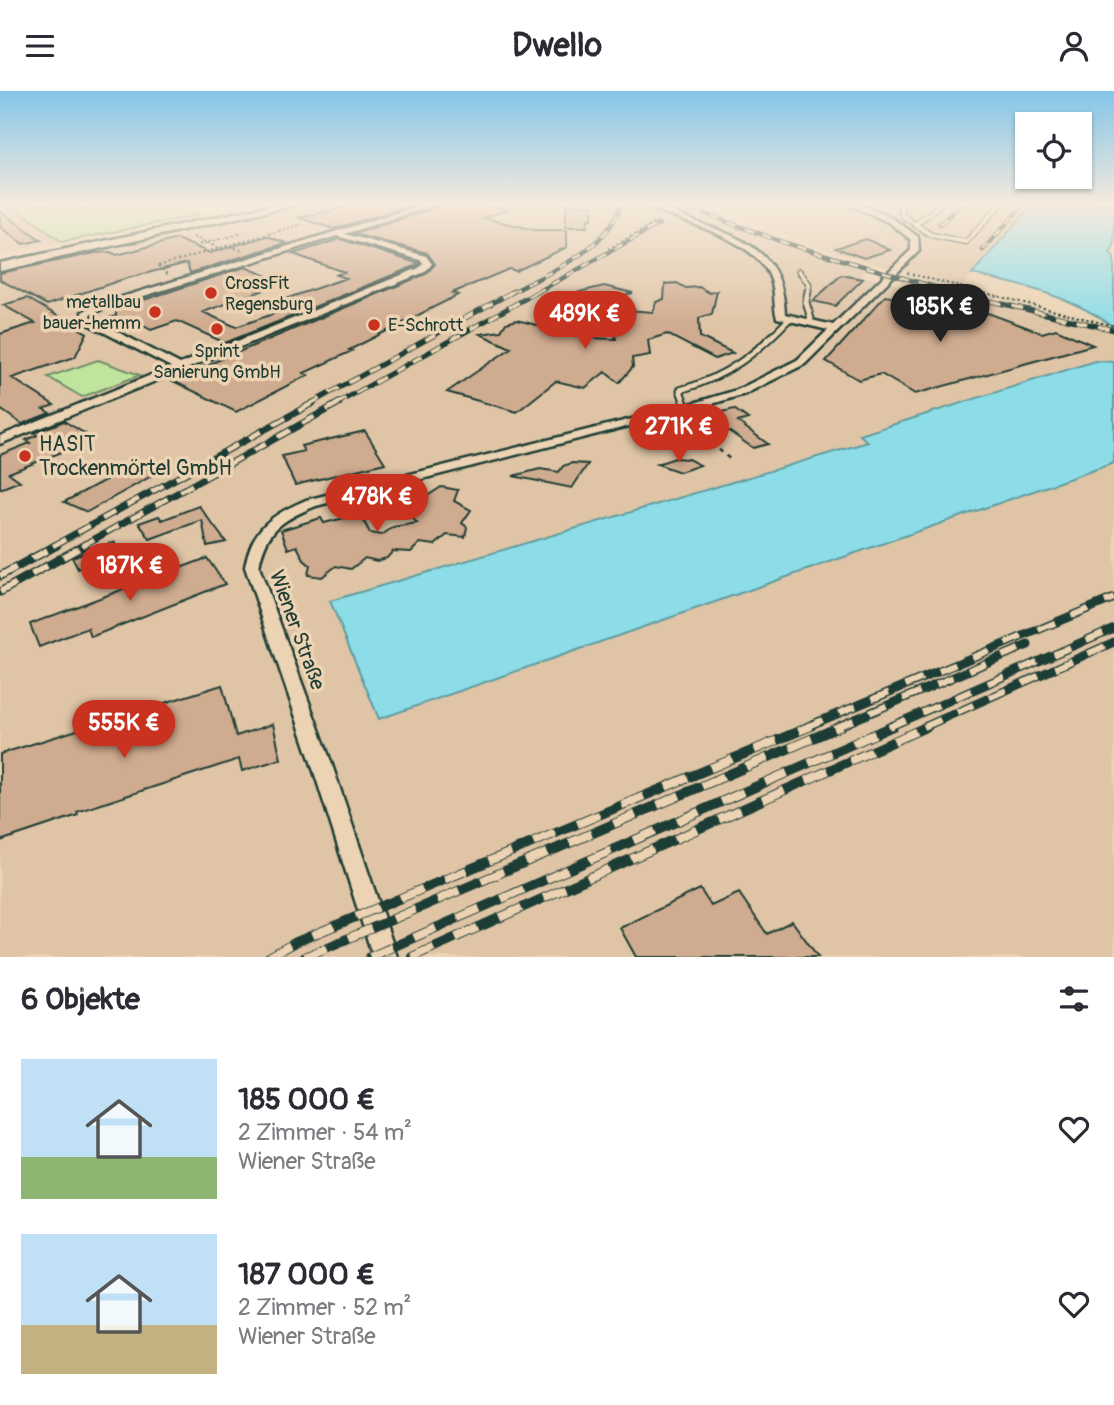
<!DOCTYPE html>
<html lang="de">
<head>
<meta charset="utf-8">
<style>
  :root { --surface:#fff; --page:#f2f2f3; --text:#2b2b33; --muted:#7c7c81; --accent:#c8321e }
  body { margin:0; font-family:Pangolin,sans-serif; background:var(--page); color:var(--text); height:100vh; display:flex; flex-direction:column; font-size:26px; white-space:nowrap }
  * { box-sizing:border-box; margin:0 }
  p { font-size:23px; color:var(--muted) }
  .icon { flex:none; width:38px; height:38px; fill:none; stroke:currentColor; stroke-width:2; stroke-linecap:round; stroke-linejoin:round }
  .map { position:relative; height:866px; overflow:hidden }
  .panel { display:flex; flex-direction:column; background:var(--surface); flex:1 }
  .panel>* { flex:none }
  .buttons { position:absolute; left:1015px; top:21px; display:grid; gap:14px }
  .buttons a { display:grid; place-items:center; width:77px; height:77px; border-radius:0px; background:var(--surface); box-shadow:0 2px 5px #0004; font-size:35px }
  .price { position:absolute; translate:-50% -60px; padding:0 16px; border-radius:24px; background:var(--accent); color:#fff; font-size:23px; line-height:46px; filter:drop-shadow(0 2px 4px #0008) }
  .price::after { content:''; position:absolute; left:50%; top:42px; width:21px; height:16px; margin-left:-10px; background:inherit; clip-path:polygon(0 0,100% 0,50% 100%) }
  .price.selected { background:#222; color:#fff }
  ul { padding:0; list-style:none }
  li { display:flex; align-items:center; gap:21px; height:175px; padding:0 21px }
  li span { display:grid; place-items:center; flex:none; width:196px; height:140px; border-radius:0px; color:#555 }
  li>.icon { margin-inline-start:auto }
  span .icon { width:84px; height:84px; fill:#fffc; stroke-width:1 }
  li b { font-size:30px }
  h2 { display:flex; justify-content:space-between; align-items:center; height:84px; padding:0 21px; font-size:30px }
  header { display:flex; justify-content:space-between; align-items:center; height:91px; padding:0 21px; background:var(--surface); font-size:32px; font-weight:700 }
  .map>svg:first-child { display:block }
  .built { fill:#dfc4a6 }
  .green { fill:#c0e39d; stroke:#709068; stroke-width:2 }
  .water { fill:#8ddde8; stroke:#619da0; stroke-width:2 }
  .building { fill:#cfab8f; stroke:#1f3d34; stroke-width:2 }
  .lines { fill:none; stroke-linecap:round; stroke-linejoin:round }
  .lane-far2-casing { stroke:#1f3d34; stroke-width:7 }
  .lane-far1-casing { stroke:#1f3d34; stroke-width:9 }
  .lane-casing { stroke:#1f3d34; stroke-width:10 }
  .street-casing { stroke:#1f3d34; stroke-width:5 }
  .secondary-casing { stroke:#1f3d34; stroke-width:5 }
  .path-far1 { stroke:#1f3d34; stroke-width:2; stroke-dasharray:2.5 2.5; stroke-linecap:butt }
  .path { stroke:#1f3d34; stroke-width:2.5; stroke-dasharray:4.5 4.5; stroke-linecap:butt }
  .lane-far2 { stroke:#ecd3b3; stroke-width:4.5 }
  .lane-far1 { stroke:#ecd3b3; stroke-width:5 }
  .lane { stroke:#ecd3b3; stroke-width:6 }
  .street { fill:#ecd3b3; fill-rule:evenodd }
  .secondary { fill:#ecd3b3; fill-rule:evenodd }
  .rail-far4-casing { stroke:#1f3d34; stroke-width:4.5 }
  .rail-far3-casing { stroke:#1f3d34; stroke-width:5 }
  .rail-far2-casing { stroke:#1f3d34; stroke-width:7 }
  .rail-far1-casing { stroke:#1f3d34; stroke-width:9 }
  .rail-casing { stroke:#1f3d34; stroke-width:10 }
  .rail-far4 { stroke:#ecd3b3; stroke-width:2.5; stroke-dasharray:9; stroke-linecap:butt }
  .rail-far3 { stroke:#ecd3b3; stroke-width:3.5; stroke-dasharray:11; stroke-linecap:butt }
  .rail-far2 { stroke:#ecd3b3; stroke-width:4.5; stroke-dasharray:14; stroke-linecap:butt }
  .rail-far1 { stroke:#ecd3b3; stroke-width:6; stroke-dasharray:18; stroke-linecap:butt }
  .rail { stroke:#ecd3b3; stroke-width:8; stroke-dasharray:24; stroke-linecap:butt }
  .poi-dot { fill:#c8321e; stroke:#ecd3b3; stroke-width:2.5 }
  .labels { text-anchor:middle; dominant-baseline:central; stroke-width:7; stroke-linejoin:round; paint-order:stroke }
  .far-poi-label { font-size:18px; fill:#1f3d34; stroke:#ecd3b3; text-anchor:start }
  .poi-label { font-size:21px; fill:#1f3d34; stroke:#ecd3b3; text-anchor:start }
  .street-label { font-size:21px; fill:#1f3d34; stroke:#ecd3b3 }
</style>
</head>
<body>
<header><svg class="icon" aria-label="menu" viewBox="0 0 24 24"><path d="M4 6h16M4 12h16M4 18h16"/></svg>Dwello<svg class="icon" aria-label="person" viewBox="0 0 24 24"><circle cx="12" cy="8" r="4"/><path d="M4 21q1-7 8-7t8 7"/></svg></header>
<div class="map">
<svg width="1114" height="866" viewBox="0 0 1114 866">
  <rect width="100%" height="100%" fill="#ecd3b3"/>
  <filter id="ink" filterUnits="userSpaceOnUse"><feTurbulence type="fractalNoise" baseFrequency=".0143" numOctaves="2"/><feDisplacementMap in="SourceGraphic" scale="14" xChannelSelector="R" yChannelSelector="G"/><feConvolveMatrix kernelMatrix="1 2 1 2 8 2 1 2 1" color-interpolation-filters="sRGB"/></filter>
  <g filter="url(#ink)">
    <!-- built -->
    <path class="built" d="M0 113H10L62 151 0 163Z
      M314 113H640L763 157 665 113H697L755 137 871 176 860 185 940 203 902 192 910 188 1089 230 1087 236 1114 242V271L1095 270 861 344 870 350 379 628 1114 372V866H0V180Z
      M709 113H1033L963 194 882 175 807 153Z"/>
    <!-- green -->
    <path class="green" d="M10 113H73L83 118 107 113H183L199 124 62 151Z
      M98 269 140 284 82 306 48 286Z"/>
    <!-- water -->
    <path class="water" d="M1033 113H1114V155L1110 162 1114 167V236C1072 205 1022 194 972 183Z
      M1095 270 1114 271V372L379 628 330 510 868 351 860 344Z"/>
    <!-- building -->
    <path class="building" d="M358 113H415L334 138 299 127Z
      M448 113H483L506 119 484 127 535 139H567V156L516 180 509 178 452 202 458 204 349 259 352 260 304 282 308 284 236 321 171 289 426 183 435 173 427 162 354 143Z
      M567 113 592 115V128H588L587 136H565Z
      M0 120 41 149 23 153 0 136Z
      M267 145 286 152 190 182 187 172 124 188 47 214 0 189V182L95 162 110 161 117 164 177 148 210 162Z
      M340 148 420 173 225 252 177 230 151 239 142 234 134 237 112 226 116 225V218L245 176 265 184 241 192 262 200 203 221 236 236 296 215 282 209 346 187 336 184 344 181 293 163Z
      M866 148 890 159 864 167 836 157Z
      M841 184 863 188 835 215 813 210Z
      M677 192 686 197 699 196 710 202 717 200 712 223 699 227 700 246 733 262 715 268 667 243 648 249 650 264 632 267 633 276 619 292 605 281 585 297 556 290 517 321 447 301 511 257 480 243 501 240 506 232 517 229 588 247 616 248 613 235 631 229 626 219 653 221 656 211 664 208 665 193Z
      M604 195 633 202 605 209 571 203Z
      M909 199 961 212 925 237 988 222 1042 242 1056 238 1093 254 915 303 881 283 859 289 826 270 885 205 896 207Z
      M27 207 87 242 75 266 12 287 54 314 43 318 50 322 22 333 0 318V243L35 232 3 214Z
      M734 318 748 328 738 331 768 353 753 357 707 325Z
      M64 330 94 348 9 382 20 390 0 398V364L30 352 26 349 37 344 34 342Z
      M365 340 385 372 295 394 282 365 304 360 301 355Z
      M675 367 688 368 700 374 680 381 657 373Z
      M572 372 588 373 572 397 513 385 540 378 559 381 563 375Z
      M135 373 157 382 87 421 64 411Z
      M441 396 458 399 454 410 471 419 462 432 467 436 465 446 447 444 435 454 420 452 411 461 393 460 387 467 377 470 365 467 351 478 336 475 322 486 308 484 310 474 304 469 297 455 288 458 281 439 321 427 324 432 360 423 370 442 382 444 393 436 417 432 399 411 403 407 415 403 426 406Z
      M199 415 226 451 207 455 202 429 150 448 139 432 159 425 162 429Z
      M114 451 121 462 78 478 72 466Z
      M207 467 225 493 91 546 88 537 39 556 30 533Z
      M222 594 236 645 273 633 281 668 242 680 239 668 77 721 78 724 0 750V663Z
      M700 798 711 815 739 802 767 843 792 830 818 866H636L620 837Z"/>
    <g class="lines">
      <!-- lane-far2 casing -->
      <g class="lane-far2-casing">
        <path id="lane-far2" d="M900 113 902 124 931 144 966 151 1001 113
          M915 134 940 113
          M799 180 809 193 808 202"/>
      </g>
      <!-- lane-far1 casing -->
      <g class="lane-far1-casing">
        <path id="lane-far1" d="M807 231 811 228 806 211 808 200
          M685 313 680 299C727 286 757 262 790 227"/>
      </g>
      <!-- lane casing -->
      <g class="lane-casing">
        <path id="lane" d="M683 312 688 317"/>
      </g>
      <!-- street casing -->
      <g class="street-casing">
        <path id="street" d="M425 113H437L345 143 426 165 432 173 425 181 0 353V345L171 276 84 231 82 221 96 214ZM337 145 420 169 423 173 419 177 180 273 91 227 90 224 102 218Z
          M643 113C662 113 677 123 694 130 746 149 783 161 785 223L833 234 911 159V149L890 132 848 113C874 113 898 130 918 146L919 160 805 273 745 303 692 319 316 415C282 429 266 438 259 476L330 668 397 866H373L310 668 245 476C252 437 271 424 306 409L684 315 737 299 797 269 828 239 777 227C773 215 776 202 771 189 757 146 680 132 643 113Z"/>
      </g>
      <!-- secondary casing -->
      <g class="secondary-casing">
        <path id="secondary" d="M277 113H299L0 180V172Z"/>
      </g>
      <!-- path-far1 -->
      <path class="path-far1" d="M506 113 511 117 508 119
        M193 146 219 157
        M194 155 243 142
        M230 155 243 160
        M608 158 660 129
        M158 175 303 133
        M158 175 169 184
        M907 182 1114 235"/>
      <!-- path -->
      <path class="path" d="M685 329 732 370"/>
      <!-- lane-far2 -->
      <use href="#lane-far2" class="lane-far2"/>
      <!-- lane-far1 -->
      <use href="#lane-far1" class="lane-far1"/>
      <!-- lane -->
      <use href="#lane" class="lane"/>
      <!-- street -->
      <use href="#street" class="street"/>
      <!-- secondary -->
      <use href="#secondary" class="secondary"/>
      <!-- rail-far4 casing -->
      <g class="rail-far4-casing">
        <path id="rail-far4" d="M678 113 785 152 955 202
          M940 133 961 113
          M983 159 1024 113
          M511 202C550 180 607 160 621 113
          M536 202 659 133"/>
      </g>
      <!-- rail-far3 casing -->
      <g class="rail-far3-casing">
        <path id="rail-far3" d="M948 200 1114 239
          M310 313 514 200
          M336 313 539 200"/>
      </g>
      <!-- rail-far2 casing -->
      <g class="rail-far2-casing">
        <path id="rail-far2" d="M53 455 313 312
          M82 455 339 312"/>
      </g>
      <!-- rail-far1 casing -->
      <g class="rail-far1-casing">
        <path id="rail-far1" d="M0 485 57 454
          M0 501 85 454
          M806 636 1114 507
          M837 636 1028 554
          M889 636 1114 537
          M924 636 1114 551"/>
      </g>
      <!-- rail casing -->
      <g class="rail-casing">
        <path id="rail" d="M269 866 296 851 811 635
          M305 866 841 635
          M370 866 893 635
          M412 866 928 635"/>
      </g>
      <!-- rail-far4 -->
      <use href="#rail-far4" class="rail-far4"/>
      <!-- rail-far3 -->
      <use href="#rail-far3" class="rail-far3"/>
      <!-- rail-far2 -->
      <use href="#rail-far2" class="rail-far2"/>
      <!-- rail-far1 -->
      <use href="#rail-far1" class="rail-far1"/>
      <!-- rail -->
      <use href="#rail" class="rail"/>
    </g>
  </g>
  <!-- sky -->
  <linearGradient id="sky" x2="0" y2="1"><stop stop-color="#83c4e8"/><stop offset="0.48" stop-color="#f6ebdd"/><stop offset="1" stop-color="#f6ebdd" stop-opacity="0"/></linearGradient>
  <rect width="1114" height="235" fill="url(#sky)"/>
  <!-- markers -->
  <g class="poi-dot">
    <circle cx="211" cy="202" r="7"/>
    <circle cx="155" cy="221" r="7"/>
    <circle cx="374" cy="234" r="7"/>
    <circle cx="217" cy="238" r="7"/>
    <circle cx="25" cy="365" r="7"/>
  </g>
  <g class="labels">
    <!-- far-poi labels -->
    <g class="far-poi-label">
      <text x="225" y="192">CrossFit<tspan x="225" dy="21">Regensburg</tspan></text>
      <text x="141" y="211" text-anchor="end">metallbau<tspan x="141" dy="21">bauer-hemm</tspan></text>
      <text x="388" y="234">E-Schrott</text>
      <text x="217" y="260" text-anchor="middle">Sprint<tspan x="217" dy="21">Sanierung GmbH</tspan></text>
    </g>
    <!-- poi labels -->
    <g class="poi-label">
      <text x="39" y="353">HASIT<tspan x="39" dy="24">Trockenmörtel GmbH</tspan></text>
    </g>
    <!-- street labels -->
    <g class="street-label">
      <text transform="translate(297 539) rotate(70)">Wiener Straße</text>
    </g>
  </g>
</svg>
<div class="buttons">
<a><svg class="icon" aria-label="locate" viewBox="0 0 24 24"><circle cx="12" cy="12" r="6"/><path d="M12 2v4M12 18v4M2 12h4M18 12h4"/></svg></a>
</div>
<b class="price selected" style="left:940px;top:253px">185K €</b>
<b class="price" style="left:585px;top:260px">489K €</b>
<b class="price" style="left:679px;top:373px">271K €</b>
<b class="price" style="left:377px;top:443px">478K €</b>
<b class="price" style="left:130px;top:512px">187K €</b>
<b class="price" style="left:124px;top:669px">555K €</b>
</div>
<section class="panel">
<h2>6 Objekte<svg class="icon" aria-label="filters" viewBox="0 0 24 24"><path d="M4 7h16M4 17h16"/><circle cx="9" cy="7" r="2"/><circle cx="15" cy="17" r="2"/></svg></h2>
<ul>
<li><span style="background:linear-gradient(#bfe0f5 70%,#8fb573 0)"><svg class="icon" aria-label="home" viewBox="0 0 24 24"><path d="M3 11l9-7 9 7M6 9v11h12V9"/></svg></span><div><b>185 000 €</b><p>2 Zimmer · 54 m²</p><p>Wiener Straße</p></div><svg class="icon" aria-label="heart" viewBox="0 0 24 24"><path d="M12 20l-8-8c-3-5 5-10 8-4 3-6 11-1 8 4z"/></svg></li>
<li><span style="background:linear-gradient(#bfe0f5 65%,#c2b280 0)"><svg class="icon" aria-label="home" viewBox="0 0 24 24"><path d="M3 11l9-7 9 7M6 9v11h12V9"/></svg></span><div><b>187 000 €</b><p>2 Zimmer · 52 m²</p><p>Wiener Straße</p></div><svg class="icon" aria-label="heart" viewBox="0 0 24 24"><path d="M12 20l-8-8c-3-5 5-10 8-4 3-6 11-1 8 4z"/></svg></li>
</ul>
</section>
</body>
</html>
